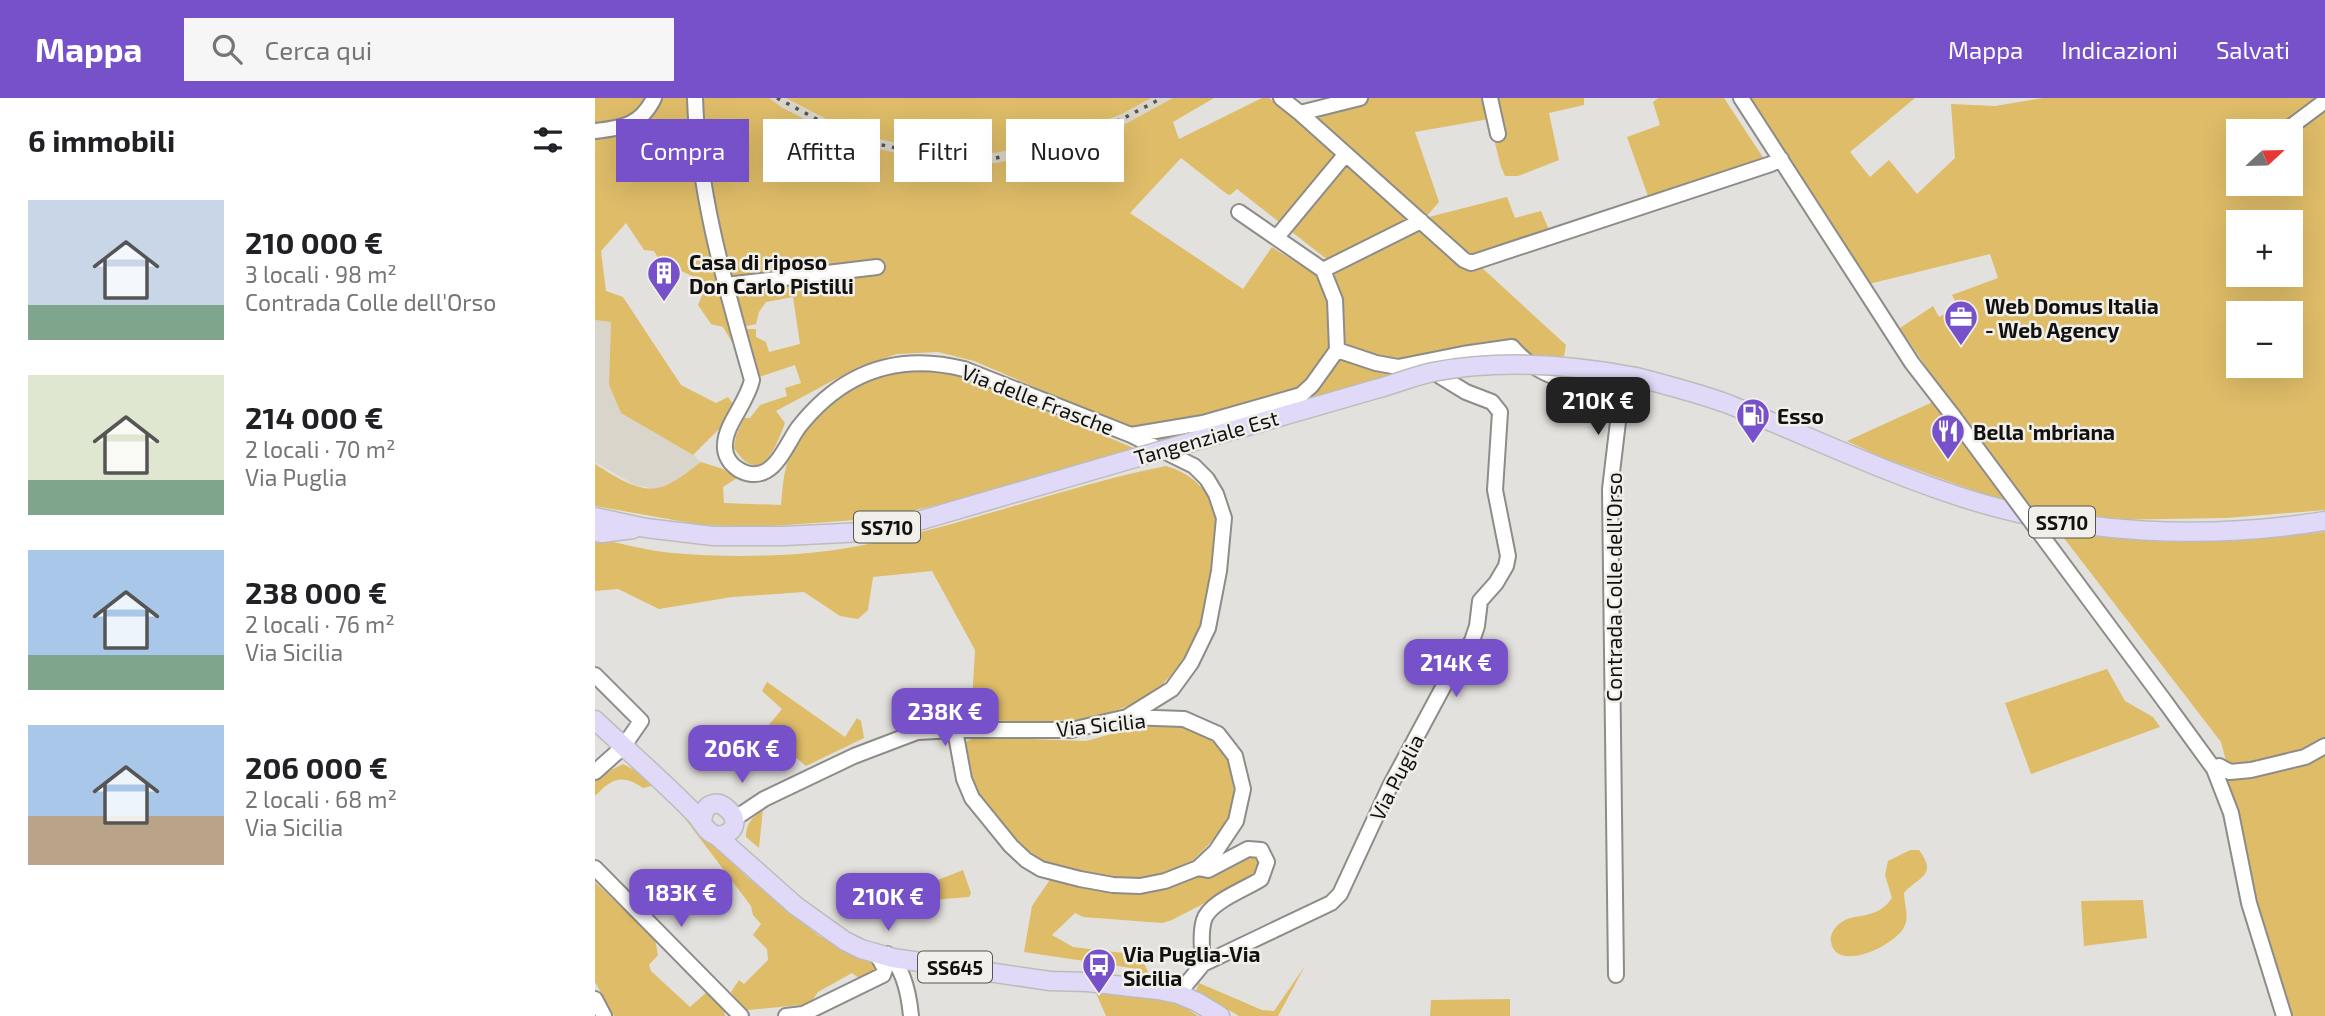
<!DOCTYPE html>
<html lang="it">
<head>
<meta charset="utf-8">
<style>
  :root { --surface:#fff; --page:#f6f6f6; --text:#202124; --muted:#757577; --accent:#7751ca }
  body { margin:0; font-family:"Exo 2",sans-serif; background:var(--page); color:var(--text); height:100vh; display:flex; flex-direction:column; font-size:26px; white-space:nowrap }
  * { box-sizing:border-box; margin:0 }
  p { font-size:23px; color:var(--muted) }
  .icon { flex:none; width:38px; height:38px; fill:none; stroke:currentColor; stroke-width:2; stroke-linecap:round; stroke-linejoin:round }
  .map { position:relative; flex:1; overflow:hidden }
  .sheet { display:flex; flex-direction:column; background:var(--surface); width:595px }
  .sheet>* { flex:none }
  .banner { position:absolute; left:21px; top:21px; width:665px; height:63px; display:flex; gap:14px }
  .needle { width:46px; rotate:68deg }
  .fabs { position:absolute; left:1631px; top:21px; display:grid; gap:14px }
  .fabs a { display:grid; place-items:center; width:77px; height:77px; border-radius:0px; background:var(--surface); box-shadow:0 7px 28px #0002; font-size:35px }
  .price { position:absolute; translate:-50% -60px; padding:0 16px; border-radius:14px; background:var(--accent); color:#fff; font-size:23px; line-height:46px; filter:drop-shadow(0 2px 4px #0008) }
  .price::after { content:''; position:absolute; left:50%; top:42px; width:21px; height:16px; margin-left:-10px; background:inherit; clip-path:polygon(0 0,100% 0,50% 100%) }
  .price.active { background:#222; color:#fff }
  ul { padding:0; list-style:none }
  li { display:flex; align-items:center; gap:21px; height:175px; padding:0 28px }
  li span { display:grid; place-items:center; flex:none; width:196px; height:140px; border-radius:0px; color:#555 }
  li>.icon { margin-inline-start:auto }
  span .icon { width:84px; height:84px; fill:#fffc; stroke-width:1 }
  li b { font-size:30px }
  h2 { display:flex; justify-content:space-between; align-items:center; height:84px; padding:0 28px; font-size:30px }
  .tag { padding:0 24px; border-radius:0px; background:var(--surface); box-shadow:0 7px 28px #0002; font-size:24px; line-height:63px }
  .tag.active { background:var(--accent); color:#fff }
  header { display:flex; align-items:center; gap:42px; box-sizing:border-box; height:98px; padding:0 35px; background:var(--accent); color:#fff }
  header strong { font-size:33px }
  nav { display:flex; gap:38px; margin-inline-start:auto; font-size:24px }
  .search { width:490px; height:63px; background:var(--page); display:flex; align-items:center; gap:18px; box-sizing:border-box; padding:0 24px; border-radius:0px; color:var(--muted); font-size:26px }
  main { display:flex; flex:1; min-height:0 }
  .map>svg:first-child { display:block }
  .built { fill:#dad5ca }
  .green { fill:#debc68; fill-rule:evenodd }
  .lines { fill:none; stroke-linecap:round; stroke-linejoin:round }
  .minor-casing { stroke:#8d8c88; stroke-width:18 }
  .major-casing { stroke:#bdbcbc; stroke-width:21 }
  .minor { stroke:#fff; stroke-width:14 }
  .major { stroke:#e0daf8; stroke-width:18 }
  .rail { stroke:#555452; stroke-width:3.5; stroke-dasharray:3.5 7; stroke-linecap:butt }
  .minor-bridge-casing { stroke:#8d8c88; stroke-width:18; stroke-linecap:butt }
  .major-bridge-casing { stroke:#bdbcbc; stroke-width:21; stroke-linecap:butt }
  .minor-bridge { stroke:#fff; stroke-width:14 }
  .major-bridge { stroke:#e0daf8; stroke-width:18 }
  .labels { text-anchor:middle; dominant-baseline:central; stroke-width:5; stroke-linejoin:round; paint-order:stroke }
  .shield { fill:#f0efea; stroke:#555451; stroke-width:2 }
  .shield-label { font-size:19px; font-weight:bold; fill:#121110 }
  .poi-label { font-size:21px; font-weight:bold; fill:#121110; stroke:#f0efea; text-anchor:start }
  .street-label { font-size:21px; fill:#121110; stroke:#f0efea }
</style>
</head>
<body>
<header>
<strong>Mappa</strong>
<div class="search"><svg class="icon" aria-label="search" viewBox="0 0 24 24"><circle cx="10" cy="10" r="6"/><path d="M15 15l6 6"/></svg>Cerca qui</div>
<nav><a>Mappa</a><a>Indicazioni</a><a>Salvati</a></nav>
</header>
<main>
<section class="sheet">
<h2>6 immobili<svg class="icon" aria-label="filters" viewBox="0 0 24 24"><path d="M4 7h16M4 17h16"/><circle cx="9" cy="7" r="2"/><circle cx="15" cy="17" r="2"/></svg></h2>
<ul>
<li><span style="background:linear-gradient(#c9d6e8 75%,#7fa58c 0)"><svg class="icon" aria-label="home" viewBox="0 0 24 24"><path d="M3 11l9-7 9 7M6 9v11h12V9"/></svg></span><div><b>210 000 €</b><p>3 locali · 98 m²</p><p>Contrada Colle dell'Orso</p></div></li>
<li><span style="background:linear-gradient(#dfe7d0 75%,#7fa58c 0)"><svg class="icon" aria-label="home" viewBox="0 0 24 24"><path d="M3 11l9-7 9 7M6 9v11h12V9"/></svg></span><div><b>214 000 €</b><p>2 locali · 70 m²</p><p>Via Puglia</p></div></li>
<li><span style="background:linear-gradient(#a9c7e8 75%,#7fa58c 0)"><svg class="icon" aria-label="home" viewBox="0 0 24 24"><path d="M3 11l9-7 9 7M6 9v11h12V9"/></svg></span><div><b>238 000 €</b><p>2 locali · 76 m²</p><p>Via Sicilia</p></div></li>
<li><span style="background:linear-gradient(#a9c7e8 65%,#b9a48a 0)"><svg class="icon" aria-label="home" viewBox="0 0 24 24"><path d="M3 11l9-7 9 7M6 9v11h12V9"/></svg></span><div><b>206 000 €</b><p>2 locali · 68 m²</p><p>Via Sicilia</p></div></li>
</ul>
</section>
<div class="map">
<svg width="1730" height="918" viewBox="0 0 1730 918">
  <rect width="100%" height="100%" fill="#e3e1dd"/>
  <!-- built -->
  <path class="built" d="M174 0H191L260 36 335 52 463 41 527 16 556 0H578L532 25 466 51 401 65 333 62 257 45 186 9Z
    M0 222 16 224 14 287 26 315 98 357 106 364 78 384 61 391 40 387 0 364Z"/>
  <!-- green -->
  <path class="green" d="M0 0H93L95 47 112 130 145 258 128 229 116 226 103 207 108 195 105 191 99 189 97 178 65 163 59 153 49 152 31 125 6 153 11 193 28 199 86 287 121 305 133 299 140 309 132 323 98 357 26 315 14 287 16 224 0 222Z
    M103 0H174L186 9 257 45 333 62 401 65 466 51 532 25 578 0H619L578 24 584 41 667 0H674L678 3 683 4 819 123 734 163 642 91 635 97 632 96 586 60 535 115 648 191 677 149 724 179 828 129 885 168 971 247 969 258 883 260 806 274 566 343 379 263 343 254 302 256 265 268 181 313 190 325C181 349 165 391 139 350L141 338 149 320H155L165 307 192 298 190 290 206 285 200 267 161 280 148 237 152 231H161V239L171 244 174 254 205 246 198 199 171 204 164 214 161 226 152 228 145 225 119 114Z
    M191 0H556L527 16 463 41 400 55 335 52 260 36Z
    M756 0H989V7L954 15 964 62 923 78H910L906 69 894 21 820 34 844 104 830 120 912 99 920 120 946 113 954 132 879 160 871 159 722 26 721 18Z
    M1063 0H1129L1171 64 1054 101 1032 39 1065 27 1058 4Z
    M1155 0H1320L1255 54 1275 79 1294 62 1322 96 1360 60 1356 6 1400 8 1448 0H1730V412L1631 420 1505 422 1400 400 1286 359 1252 343 1351 298 1305 230 1338 208 1344 219 1359 211 1366 214 1357 197 1403 180 1395 156 1274 186ZM1643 33H1696V86H1643ZM1643 124H1696V177H1643ZM1643 215H1696V268H1643Z
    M322 272 367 278 541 351 382 397 288 420 165 429 107 427 0 408V366C16 376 42 394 62 390 78 387 93 373 106 364L128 371 142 380 128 389 129 405 186 407C187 395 188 381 191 369 204 325 251 284 295 274 303 272 313 273 322 272Z
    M571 368C590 374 601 381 613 398 625 418 620 444 617 466 615 481 614 498 610 513 603 542 580 580 555 596 500 631 442 623 380 622L377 604 380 552 337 473 278 479 273 512 263 521 245 518 209 494 137 499 64 511 23 491 0 493V440C26 445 52 453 78 455 133 460 204 459 258 449 364 430 466 389 571 368Z
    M1730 434V918H1698L1658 794 1629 683 1635 678 1626 644 1465 435C1554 441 1641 446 1730 434Z
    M1512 571 1530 603 1558 619 1565 629 1436 676 1410 605Z
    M172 584 250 639 262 620 266 623 269 640 211 668 169 633 187 611 167 593Z
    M561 627 603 630 617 640 634 659 640 680 638 709 629 731 593 767 557 780 534 783 493 778 457 768 417 742 380 693 371 644 380 639 491 643 538 630Z
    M28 666 43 674 57 688 48 690C27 675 16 681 0 698V680Z
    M168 711 164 750 151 739C151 725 157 720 168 711Z
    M85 714 152 779 224 838 281 863 283 868 280 873 265 881 257 875 223 894 215 906 153 912 145 908 136 894 144 882 149 886 173 862 172 851 158 837 166 826 158 817 156 808Z
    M1315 752H1324C1343 778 1324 778 1309 795 1309 805 1314 818 1310 827 1303 847 1241 876 1236 844 1235 839 1237 833 1241 829 1257 811 1279 826 1297 800L1290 777 1293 763Z
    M658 755 665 760 664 774 656 781 577 822 567 825 488 819 480 815 457 837 478 849 545 857 555 878 545 876 543 871 429 854 437 808 456 780 483 786 598 777C620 781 639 765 658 755Z
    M368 772 376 795 374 799 311 804 307 796Z
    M0 784 60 841 63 857 54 867 56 873 95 909 113 893 129 912 130 918H19L0 884Z
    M1548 802 1552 840 1489 848 1486 803Z
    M710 868 683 918H644L601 893 604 885 667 912 679 913Z
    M501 895 581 903 603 918H511Z
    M915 901V918H835L836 902Z"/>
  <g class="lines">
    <!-- minor casing -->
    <g class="minor-casing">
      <path id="minor" d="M100 0C103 96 131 190 157 282 152 305 131 325 130 346 128 367 153 383 171 373 185 365 194 343 203 330 246 275 301 254 369 271L536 337 599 368 612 381 621 396 629 420 624 473 613 530 596 565 577 591 532 619
        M686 0 705 15
        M765 0 705 15 869 162 876 165 1176 66 1186 61
        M895 0 903 36
        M1146 0 1317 265 1358 318
        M0 33C28 30 46 27 59 0
        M1690 33 1730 3
        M644 114 728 172 740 202 742 252
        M682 139 750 57
        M728 172 826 123
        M131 187 282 169
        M536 337 608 325 706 297 717 287 742 252 781 265 803 269 868 256 917 249C931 266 953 279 974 283 991 287 1006 287 1022 296L1025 307 1015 391 1021 877
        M0 577 46 623 28 649 0 674
        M1571 605 1619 671 1636 715 1654 805 1689 918
        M1619 671 1624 668 1635 674 1656 672 1710 659 1730 648
        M139 721 169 701 259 658 322 634 360 632H476L532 619 589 621 623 636 640 658 648 691 641 723 621 753 603 770 570 783 545 788 518 787 485 781 446 771 431 762 416 748 377 700 369 681 360 632
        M0 770 146 918
        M603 770 613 772 653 751 666 752 672 764 666 781C651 791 614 804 609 822 605 835 607 852 608 866
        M292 856C309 869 314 897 316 918
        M583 896 608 866 736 805 745 796 795 688 860 567 877 543 882 528 885 503 901 485 911 468 913 458 900 392 905 314 897 304 871 294 835 272
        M0 901 9 918
        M191 918 208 916 288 877 290 871 281 855"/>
    </g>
    <!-- major casing -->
    <g class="major-casing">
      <path id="major" d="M1041 279C1072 287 1103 295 1133 306 1211 337 1288 374 1369 400 1485 437 1610 442 1730 423
        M597 344 781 291
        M0 419 51 430 118 438H189L269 434 323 423 526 364
        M0 434 7 435 38 431
        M0 622C33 653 68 683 100 716 108 724 110 734 122 738L201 808 250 843 266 851 298 860 455 883 493 884 563 892 583 896 602 904 625 918
        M107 723C113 679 166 732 122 738"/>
    </g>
    <!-- minor -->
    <use href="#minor" class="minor"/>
    <!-- major -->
    <use href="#major" class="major"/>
    <!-- rail -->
    <path class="rail" d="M182 0 259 41 334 57 401 60 465 46 529 20 567 0"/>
    <!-- minor-bridge casing -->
    <g class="minor-bridge-casing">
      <path id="minor-bridge" d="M1358 318 1571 605"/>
    </g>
    <!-- major-bridge casing -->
    <g class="major-bridge-casing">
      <path id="major-bridge" d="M781 291C800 286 819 278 838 274 906 261 974 266 1041 279
        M526 364 597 344"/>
    </g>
    <!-- minor-bridge -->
    <use href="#minor-bridge" class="minor-bridge"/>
    <!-- major-bridge -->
    <use href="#major-bridge" class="major-bridge"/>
  </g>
  <!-- icons -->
  <defs>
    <g id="building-pin" transform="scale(1.75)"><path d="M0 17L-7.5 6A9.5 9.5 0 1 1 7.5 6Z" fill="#7751ca" stroke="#f0efea"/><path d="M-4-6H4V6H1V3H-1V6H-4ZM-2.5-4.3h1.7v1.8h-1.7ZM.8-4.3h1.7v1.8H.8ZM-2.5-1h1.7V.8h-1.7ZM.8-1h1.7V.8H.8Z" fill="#fff"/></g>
    <g id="office-pin" transform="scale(1.75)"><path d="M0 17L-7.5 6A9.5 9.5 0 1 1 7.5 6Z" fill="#7751ca" stroke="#f0efea"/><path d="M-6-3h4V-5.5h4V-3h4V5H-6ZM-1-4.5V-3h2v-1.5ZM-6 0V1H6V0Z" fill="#fff"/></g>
    <g id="fuel-pin" transform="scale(1.75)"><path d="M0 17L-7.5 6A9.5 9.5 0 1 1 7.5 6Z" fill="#7751ca" stroke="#f0efea"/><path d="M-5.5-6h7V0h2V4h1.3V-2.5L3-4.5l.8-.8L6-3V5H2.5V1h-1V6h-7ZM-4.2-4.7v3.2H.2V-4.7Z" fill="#fff"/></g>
    <g id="restaurant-pin" transform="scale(1.75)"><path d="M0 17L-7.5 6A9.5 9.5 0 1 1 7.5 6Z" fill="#7751ca" stroke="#f0efea"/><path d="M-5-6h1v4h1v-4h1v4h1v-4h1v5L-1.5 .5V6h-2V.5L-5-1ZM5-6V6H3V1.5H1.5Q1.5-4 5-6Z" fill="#fff"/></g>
    <g id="bus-pin" transform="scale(1.75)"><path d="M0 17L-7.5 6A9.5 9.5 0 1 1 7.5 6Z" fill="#7751ca" stroke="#f0efea"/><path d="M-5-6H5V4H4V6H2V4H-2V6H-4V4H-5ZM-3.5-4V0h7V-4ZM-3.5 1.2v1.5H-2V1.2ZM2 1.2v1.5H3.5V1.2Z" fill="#fff"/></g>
  </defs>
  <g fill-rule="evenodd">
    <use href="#building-pin" x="69" y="175"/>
    <use href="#office-pin" x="1366" y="219"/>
    <use href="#fuel-pin" x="1158" y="317"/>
    <use href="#restaurant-pin" x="1353" y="333"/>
    <use href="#bus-pin" x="504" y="867"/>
  </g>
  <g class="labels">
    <!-- shield labels -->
    <g class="shield">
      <rect x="1434" y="408.5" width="66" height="31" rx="5"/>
      <rect x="259" y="413.5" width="66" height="31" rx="5"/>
      <rect x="323" y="853.5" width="74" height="31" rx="5"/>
    </g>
    <g class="shield-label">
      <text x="1467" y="424">SS710</text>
      <text x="292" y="429">SS710</text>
      <text x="360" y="869">SS645</text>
    </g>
    <!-- poi labels -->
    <g class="poi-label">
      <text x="94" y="163">Casa di riposo<tspan x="94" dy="24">Don Carlo Pistilli</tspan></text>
      <text x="1390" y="207">Web Domus Italia<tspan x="1390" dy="24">- Web Agency</tspan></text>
      <text x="1182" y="317">Esso</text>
      <text x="1378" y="333">Bella 'mbriana</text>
      <text x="528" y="855">Via Puglia-Via<tspan x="528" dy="24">Sicilia</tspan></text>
    </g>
    <!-- street labels -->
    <g class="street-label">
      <text transform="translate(443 301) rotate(21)">Via delle Frasche</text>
      <text transform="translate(611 339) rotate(-16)">Tangenziale Est</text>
      <text transform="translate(1018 489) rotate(-90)">Contrada Colle dell'Orso</text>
      <text transform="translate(506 626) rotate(-6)">Via Sicilia</text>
      <text transform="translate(801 679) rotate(-63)">Via Puglia</text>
    </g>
  </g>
</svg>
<div class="fabs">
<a><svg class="needle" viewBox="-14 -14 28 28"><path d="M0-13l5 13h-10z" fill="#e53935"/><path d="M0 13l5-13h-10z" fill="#757577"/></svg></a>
<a>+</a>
<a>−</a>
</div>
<b class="price active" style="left:1003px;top:339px">210K €</b>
<b class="price" style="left:861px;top:601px">214K €</b>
<b class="price" style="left:350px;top:650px">238K €</b>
<b class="price" style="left:147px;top:687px">206K €</b>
<b class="price" style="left:86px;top:831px">183K €</b>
<b class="price" style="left:293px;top:835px">210K €</b>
<div class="banner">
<a class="tag active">Compra</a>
<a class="tag">Affitta</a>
<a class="tag">Filtri</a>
<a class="tag">Nuovo</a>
</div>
</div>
</main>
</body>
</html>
